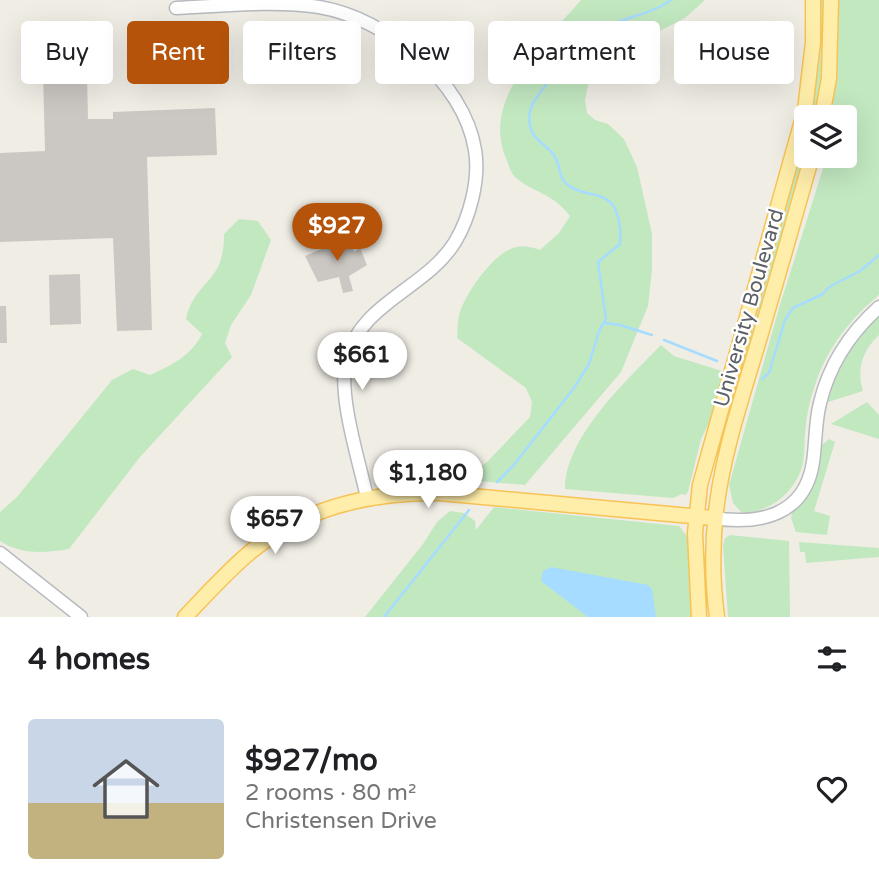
<!DOCTYPE html>
<html lang="en">
<head>
<meta charset="utf-8">
<style>
  :root { --surface:#fff; --page:#f2f2f2; --text:#202124; --muted:#757577; --line:#e0e0e0; --accent:#b45309 }
  body { margin:0; font-family:"Varela Round",sans-serif; background:var(--page); color:var(--text); height:100vh; display:flex; flex-direction:column; font-size:26px; white-space:nowrap }
  * { box-sizing:border-box; margin:0 }
  p { font-size:23px; color:var(--muted) }
  .icon { flex:none; width:38px; height:38px; fill:none; stroke:currentColor; stroke-width:2; stroke-linecap:round; stroke-linejoin:round }
  .map { position:relative; height:617px; overflow:hidden }
  .drawer { display:flex; flex-direction:column; background:var(--surface); flex:1 }
  .drawer>* { flex:none }
  .guide { position:absolute; left:21px; top:21px; width:838px; height:63px; display:flex; gap:14px }
  .controls { position:absolute; left:794px; top:105px; display:grid; gap:14px }
  .controls a { display:grid; place-items:center; width:63px; height:63px; border-radius:7px; background:var(--surface); box-shadow:0 7px 28px #0002; font-size:35px }
  .price { position:absolute; translate:-50% -60px; padding:0 16px; border-radius:24px; background:#fff; color:#222; font-size:23px; line-height:46px; filter:drop-shadow(0 2px 4px #0008) }
  .price::after { content:''; position:absolute; left:50%; top:42px; width:21px; height:16px; margin-left:-10px; background:inherit; clip-path:polygon(0 0,100% 0,50% 100%) }
  .price.selected { background:var(--accent); color:#fff }
  ul { padding:0; list-style:none }
  li { display:flex; align-items:center; gap:21px; height:175px; padding:0 28px }
  li+li { border-top:2px solid var(--line) }
  li span { display:grid; place-items:center; flex:none; width:196px; height:140px; border-radius:7px; color:#555 }
  li>.icon { margin-inline-start:auto }
  span .icon { width:84px; height:84px; fill:#fffc; stroke-width:1 }
  li b { font-size:30px }
  h2 { display:flex; justify-content:space-between; align-items:center; height:84px; padding:0 28px; font-size:30px }
  .tag { padding:0 24px; border-radius:7px; background:var(--surface); box-shadow:0 7px 28px #0002; font-size:24px; line-height:63px }
  .tag.selected { background:var(--accent); color:#fff }
  .map>svg:first-child { display:block }
  .green { fill:#c2e8c0 }
  .water { fill:#a5dcff }
  .lines { fill:none; stroke-linecap:round; stroke-linejoin:round }
  .stream { stroke:#a5dcff; stroke-width:2.5 }
  .building { fill:#cbc7c2 }
  .minor-casing { stroke:#b7bbbf; stroke-width:15 }
  .major-casing { stroke:#f8c355; stroke-width:17 }
  .minor { stroke:#fff; stroke-width:12 }
  .major { stroke:#ffedaa; stroke-width:14 }
  .labels { text-anchor:middle; dominant-baseline:central; stroke-width:5; stroke-linejoin:round; paint-order:stroke }
  .street-label { font-size:21px; fill:#5c6166; stroke:#fff }
</style>
</head>
<body>
<div class="map">
<svg width="879" height="617" viewBox="0 0 879 617">
  <rect width="100%" height="100%" fill="#f0ede5"/>
  <!-- green -->
  <path class="green" d="M581 0H705L685 18 611 56 589 81 585 100 587 113 595 120 608 124 624 139 637 167 652 234V270L648 306 621 372 525 485 464 480 488 461 530 417 532 402 526 388 457 338C458 331 457 323 459 316 463 296 493 254 513 248 523 245 531 247 540 250L559 233 570 216C552 192 532 193 514 176 510 172 508 162 505 156 482 96 546 41 581 0Z
    M819 0H826V48L817 117H809Z
    M831 0H879V295C851 318 828 347 816 382 810 399 806 417 805 435 804 445 805 457 802 467 794 493 769 514 741 512L733 503 729 485 779 308 827 156H845V117H827Z
    M807 128V156L720 454H717L719 437Z
    M239 219 258 221 271 240 251 295 231 325 225 343 232 357 140 457 69 549C45 553 21 555 0 541V512L17 497 112 380 133 369 150 375C172 365 191 356 202 334L186 319C192 292 206 288 218 267 223 256 224 245 224 234Z
    M879 314V335C863 350 856 369 863 391L825 403C836 368 854 341 879 314Z
    M661 345 674 356 725 372 711 419 701 439 688 492 685 495 682 494 673 498 565 489C565 437 627 380 661 345Z
    M867 402 879 415V439L831 424Z
    M829 439 835 442 814 511 830 516 827 535 796 532 791 518 793 509 821 446Z
    M494 507 679 526 689 539 694 617H365L423 544 437 522 450 511 464 513 475 521 476 530Z
    M730 535 789 541 790 617H728L723 546 725 538Z
    M799 542 879 548V557L806 563 805 552H800Z"/>
  <!-- water -->
  <path class="water" d="M551 567 648 585 652 589 656 617H588L541 581 543 571Z"/>
  <g class="lines">
    <!-- stream -->
    <path class="stream" d="M605 323 620 325 652 335
      M664 340 717 361
      M762 379 769 373 785 320 793 308 823 294 829 287 860 271 879 255
      M497 482 513 466 574 388 589 364 599 331 606 319 598 262 620 244C621 233 620 212 611 203 599 191 581 196 568 185 558 178 561 167 555 157 549 146 534 141 531 129 528 120 529 111 533 103 547 81 581 43 603 29 625 16 651 15 671 0
      M384 617 469 510"/>
  </g>
  <!-- building -->
  <path class="building" d="M86 31 88 119H113V112L215 108 217 155 147 157 152 330 117 331 113 238 0 242V153L45 151 42 32Z
    M345 239 347 242 351 241 354 252 360 248 367 265 349 276 353 291 343 293 339 277 318 282 305 256Z
    M80 274 81 324 50 325 49 275Z
    M0 306H6L7 343H0Z"/>
  <g class="lines">
    <!-- minor casing -->
    <g class="minor-casing">
      <path id="minor" d="M176 8C222 6 272 0 319 7 385 18 464 80 475 150 480 179 470 217 455 242 426 289 359 303 346 361 338 396 359 461 367 497
        M713 518C759 525 805 516 813 462 816 442 815 422 820 403 829 365 850 333 879 307
        M0 553 81 617"/>
    </g>
    <!-- major casing -->
    <g class="major-casing">
      <path id="major" d="M822 117 829 78 831 0
        M185 617C207 594 229 569 254 549 307 507 372 492 439 493L713 518
        M699 617 695 533 700 485 805 110 813 42V0
        M717 617C703 511 729 440 759 340 777 279 795 217 812 156"/>
    </g>
    <!-- minor -->
    <use href="#minor" class="minor"/>
    <!-- major -->
    <use href="#major" class="major"/>
  </g>
  <g class="labels">
    <!-- street labels -->
    <g class="street-label">
      <text transform="translate(749 308) rotate(-74)">University Boulevard</text>
    </g>
  </g>
</svg>
<div class="controls">
<a><svg class="icon" aria-label="layers" viewBox="0 0 24 24"><path d="M12 4l9 5-9 5-9-5zM3 14l9 5 9-5"/></svg></a>
</div>
<b class="price selected" style="left:337px;top:263px">$927</b>
<b class="price" style="left:362px;top:392px">$661</b>
<b class="price" style="left:428px;top:510px">$1,180</b>
<b class="price" style="left:275px;top:556px">$657</b>
<div class="guide">
<a class="tag">Buy</a>
<a class="tag selected">Rent</a>
<a class="tag">Filters</a>
<a class="tag">New</a>
<a class="tag">Apartment</a>
<a class="tag">House</a>
</div>
</div>
<section class="drawer">
<h2>4 homes<svg class="icon" aria-label="filters" viewBox="0 0 24 24"><path d="M4 7h16M4 17h16"/><circle cx="9" cy="7" r="2"/><circle cx="15" cy="17" r="2"/></svg></h2>
<ul>
<li><span style="background:linear-gradient(#c9d6e8 60%,#c2b280 0)"><svg class="icon" aria-label="home" viewBox="0 0 24 24"><path d="M3 11l9-7 9 7M6 9v11h12V9"/></svg></span><div><b>$927/mo</b><p>2 rooms · 80 m²</p><p>Christensen Drive</p></div><svg class="icon" aria-label="heart" viewBox="0 0 24 24"><path d="M12 20l-8-8c-3-5 5-10 8-4 3-6 11-1 8 4z"/></svg></li>
</ul>
</section>
</body>
</html>
